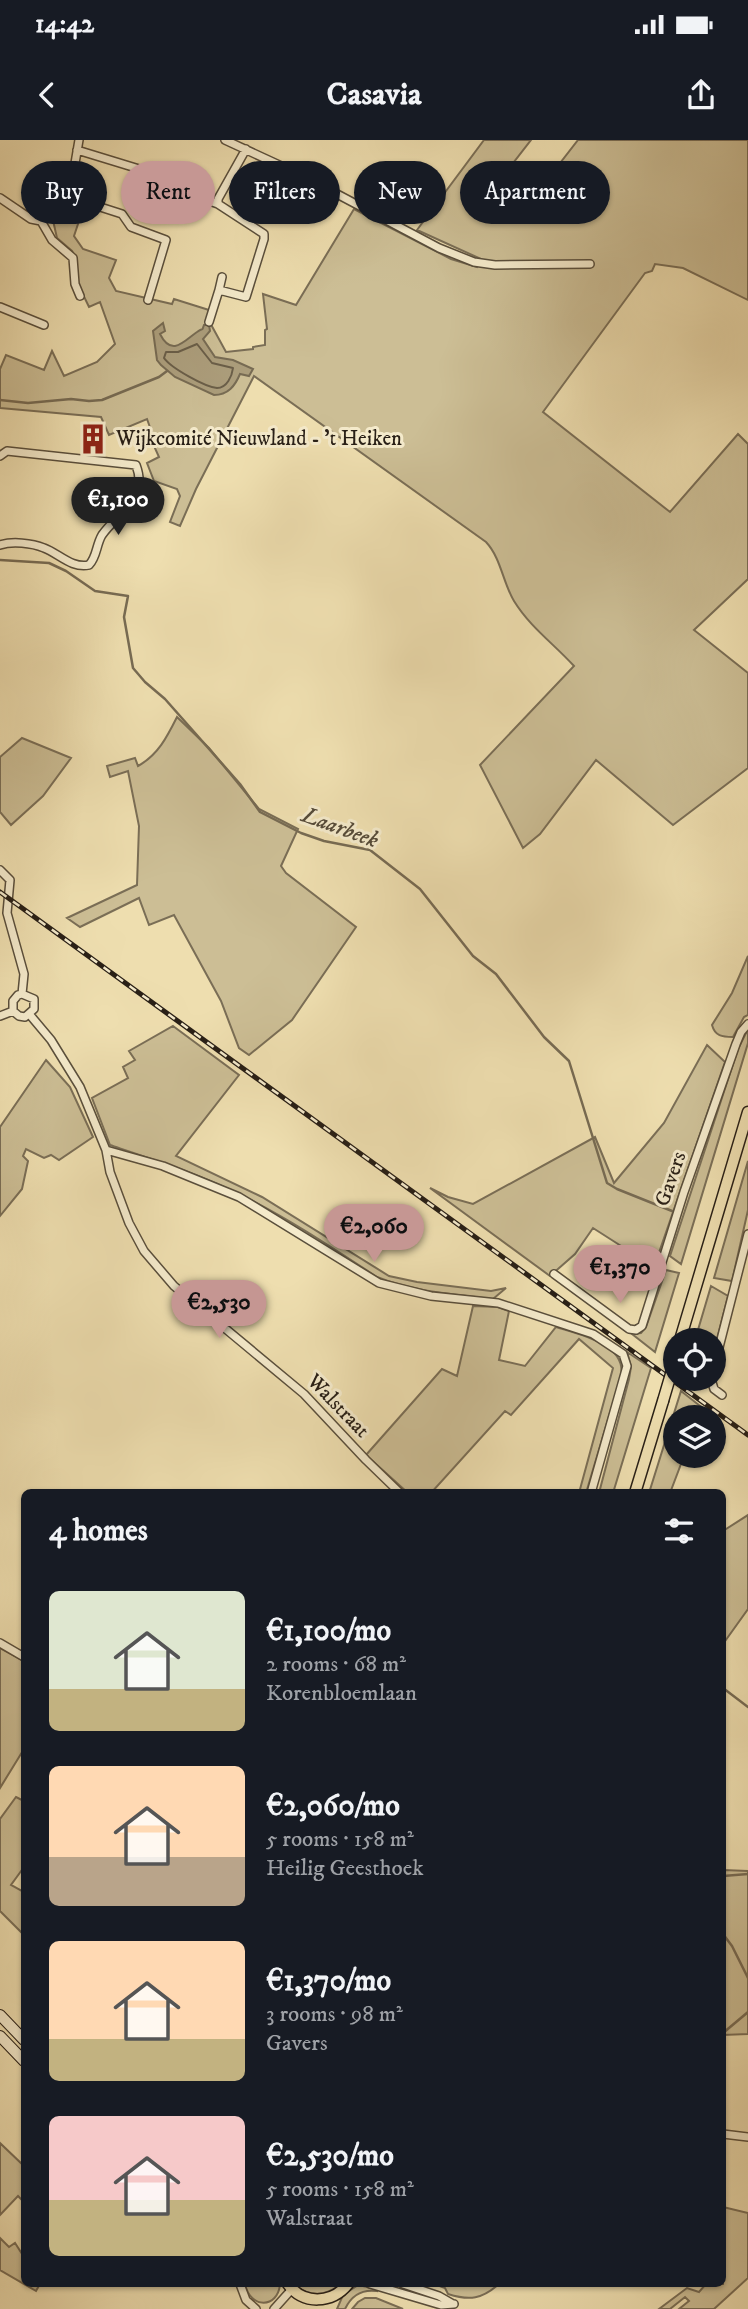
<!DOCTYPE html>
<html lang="en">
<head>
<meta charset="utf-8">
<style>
  :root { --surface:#171b24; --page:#20242c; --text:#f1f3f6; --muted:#9ea1a6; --accent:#c59692 }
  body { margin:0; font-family:"IM FELL DW Pica",serif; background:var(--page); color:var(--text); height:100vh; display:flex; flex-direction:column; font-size:26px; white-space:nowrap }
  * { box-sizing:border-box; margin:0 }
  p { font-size:23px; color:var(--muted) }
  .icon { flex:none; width:38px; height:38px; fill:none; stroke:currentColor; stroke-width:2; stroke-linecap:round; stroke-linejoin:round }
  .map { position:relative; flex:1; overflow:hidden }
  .side { position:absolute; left:21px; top:1349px; width:705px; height:798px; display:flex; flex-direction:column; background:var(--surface); border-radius:10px; box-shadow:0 2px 5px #0004 }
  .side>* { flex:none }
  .top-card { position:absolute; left:21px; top:21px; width:707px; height:63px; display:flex; gap:14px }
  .fabs { position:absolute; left:663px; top:1188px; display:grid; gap:14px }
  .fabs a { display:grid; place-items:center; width:63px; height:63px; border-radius:50%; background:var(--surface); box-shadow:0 2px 5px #0004; font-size:35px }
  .price { position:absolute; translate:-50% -60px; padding:0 16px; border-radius:24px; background:var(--accent); color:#111; font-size:23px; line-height:46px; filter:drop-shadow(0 2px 4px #0008) }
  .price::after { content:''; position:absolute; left:50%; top:42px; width:21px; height:16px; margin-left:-10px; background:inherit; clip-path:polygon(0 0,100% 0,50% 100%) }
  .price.on { background:#222; color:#fff }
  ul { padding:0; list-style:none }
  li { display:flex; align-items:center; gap:21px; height:175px; padding:0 28px }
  li span { display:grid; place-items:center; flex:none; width:196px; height:140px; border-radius:10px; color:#555 }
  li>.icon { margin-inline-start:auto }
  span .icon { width:84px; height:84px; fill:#fffc; stroke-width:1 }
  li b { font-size:30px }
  h2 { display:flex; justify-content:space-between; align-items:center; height:84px; padding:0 28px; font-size:30px }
  .pill { padding:0 24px; border-radius:32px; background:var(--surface); box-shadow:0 2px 5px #0004; font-size:24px; line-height:63px }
  .pill.on { background:var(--accent); color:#111 }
  .status { display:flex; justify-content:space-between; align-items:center; height:49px; padding:0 35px; background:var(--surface); direction:ltr }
  .status svg { height:19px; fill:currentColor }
  header { display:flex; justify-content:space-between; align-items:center; height:91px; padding:0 28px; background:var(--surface); font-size:32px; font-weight:800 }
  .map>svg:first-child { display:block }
  .green { fill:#ccbe95; stroke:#7a6e56; stroke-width:2 }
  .water { fill:#ab9d7b; stroke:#776b53; stroke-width:2 }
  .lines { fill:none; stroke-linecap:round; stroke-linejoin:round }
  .shore { stroke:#6a5e48; stroke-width:2 }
  .stream { stroke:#776b53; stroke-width:2.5 }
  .minor-casing { stroke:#5a4f3c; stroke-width:10 }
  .secondary-casing { stroke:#281f16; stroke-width:12 }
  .primary-casing { stroke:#281f16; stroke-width:13 }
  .minor { stroke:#f4eacb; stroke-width:7 }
  .secondary { stroke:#f4eacb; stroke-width:10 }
  .primary { stroke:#eedeaf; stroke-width:10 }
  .rail-casing { stroke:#281f16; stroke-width:5 }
  .rail { stroke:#f4eacb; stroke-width:2.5; stroke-dasharray:8; stroke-linecap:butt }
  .primary-bridge-casing { stroke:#281f16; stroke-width:13; stroke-linecap:butt }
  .primary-bridge { stroke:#eedeaf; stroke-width:10 }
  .labels { text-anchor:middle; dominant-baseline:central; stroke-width:6; stroke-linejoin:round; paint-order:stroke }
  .poi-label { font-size:21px; fill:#281f16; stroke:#f4eacb; text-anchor:start }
  .street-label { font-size:21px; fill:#281f16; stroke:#f4eacb }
  .water-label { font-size:23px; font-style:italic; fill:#564b39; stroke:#f4eacb }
</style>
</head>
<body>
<div class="status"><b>14:42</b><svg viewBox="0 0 49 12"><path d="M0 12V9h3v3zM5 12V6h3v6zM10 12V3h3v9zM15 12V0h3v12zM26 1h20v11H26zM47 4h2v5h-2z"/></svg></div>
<header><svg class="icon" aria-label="back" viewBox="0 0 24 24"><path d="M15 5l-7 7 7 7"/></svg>Casavia<svg class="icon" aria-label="share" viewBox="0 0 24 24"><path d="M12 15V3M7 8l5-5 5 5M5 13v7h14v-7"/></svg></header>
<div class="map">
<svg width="748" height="2169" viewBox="0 0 748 2169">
  <rect width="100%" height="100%" fill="#eedeaf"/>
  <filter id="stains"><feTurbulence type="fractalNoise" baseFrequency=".00286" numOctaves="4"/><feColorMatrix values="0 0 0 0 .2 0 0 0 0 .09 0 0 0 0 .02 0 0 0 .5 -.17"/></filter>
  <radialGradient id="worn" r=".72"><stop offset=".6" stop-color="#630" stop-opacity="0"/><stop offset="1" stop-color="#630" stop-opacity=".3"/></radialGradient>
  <!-- green -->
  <path class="green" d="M484 0H531L500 40 529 63 578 0H748V160L683 128 655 124 652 131 645 133 543 272 670 372 738 294 748 304V439L694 490 748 533V628L673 685 596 620 540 694 523 708 480 625 574 526C554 504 530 487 514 461 503 443 501 418 486 402L254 236 196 349 180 386 170 382 180 356 177 349 154 341 147 323 159 317 154 306 156 304 147 279 109 295 101 277 0 268V229L6 215 44 230 52 211 64 236 97 222 115 204 100 162 89 167 77 142V120L72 111 57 98 52 76 63 64 83 69 74 96 83 109 116 120 109 138 116 151 172 164 174 159 209 170 208 179 226 212 253 209V207L265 205V190L267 189 263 154 296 165 354 69 451 119 477 127 481 119 417 90Z
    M177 577 209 608 259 669 298 689 281 726 286 733 356 787 292 880 249 915 239 908 221 861 174 775 149 785 139 758 80 787 67 778 137 745 139 686 128 631 110 637 107 626 135 618 138 626C158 615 167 597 177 577Z
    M22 598 71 618 43 656 11 685 0 672V617Z
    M748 816V875L744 877 733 897C722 897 715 896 712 885L732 853Z
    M173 886 239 935 176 1016 262 1057 389 1136 417 1142 491 1151 506 1148 493 1159C454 1154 414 1152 377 1137 334 1109 291 1080 245 1057 202 1035 155 1020 110 1005L92 958 128 938 123 927 135 920 129 911Z
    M748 889V903L681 1124 670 1116 738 909Z
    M707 905 725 922 654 1127 593 1088 575 1114 550 1136 430 1048 448 1057 473 1064 595 997 614 1043 664 983Z
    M46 920 70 947 93 997 59 1020 51 1015 44 1018 26 1009 23 1016 28 1021 22 1049 0 1076V987Z
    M748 1021V1070L732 1141 714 1138Z
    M666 1130 679 1133 655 1212 632 1194 641 1193 646 1187Z
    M711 1146 728 1156 714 1211V1200H695Z
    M473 1166 498 1167 509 1171 499 1220 525 1226 556 1187C579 1194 627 1204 621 1236L586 1353H579L613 1228 579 1199 511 1275 505 1271 431 1353H408L366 1315 442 1229 457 1236Z
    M627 1212 651 1228 613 1353H599L629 1239 631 1227Z
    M681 1251 709 1273 707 1276 676 1278V1316H684L670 1353H649Z
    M748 1375V1469L723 1504V1391Z
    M0 1508 24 1521V1609L0 1648Z
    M16 1657 24 1661V1727L11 1745 24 1752V1795L0 1771V1679Z
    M723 1730 748 1731V1894L723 1895Z
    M0 2003 24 2026V2058L22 2060 18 2056 0 2075Z
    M723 2067 748 2073V2138L714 2169H679L689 2161 685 2157 670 2169H659L687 2148 699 2152 706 2144H723Z
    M0 2098 9 2107 15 2103 24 2117V2144H40L36 2151 0 2130Z
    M245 2144H280C278 2169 250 2169 245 2144Z
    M294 2144H341C326 2156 309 2158 294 2144Z
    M434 2144H499C482 2159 470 2161 448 2154L445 2148Z
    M358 2145 377 2149V2151C362 2149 351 2156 345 2169H337L343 2155Z
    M365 2158H376L403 2169H352L358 2162Z"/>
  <!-- water -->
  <path class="water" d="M163 183 165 191 160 194C172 218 185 200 197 192 205 186 201 193 204 185H209L210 191 203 199 215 217 233 220 253 229 249 236 240 234C235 246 228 255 214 255L175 237 161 225 157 220 153 191Z"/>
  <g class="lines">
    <!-- shore -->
    <path class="shore" d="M197 204 212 223 233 228C232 236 227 248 217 248 205 247 171 228 164 218L166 212H178Z"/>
    <!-- stream -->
    <path class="stream" d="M0 260 28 263 71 259 89 261 102 260 159 237 167 231
      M0 420 49 423 66 431 95 451 128 456 124 477 133 528 145 542 165 559 240 644 260 672 301 693 324 701 370 710 420 749 473 816 496 834 544 897 569 921 607 1043 617 1049 672 1071
      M723 1548 748 1567
      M723 1736 748 1734
      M723 1794 732 1806 748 1838
      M723 1893 748 1872"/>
    <!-- minor casing -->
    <g class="minor-casing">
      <path id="minor" d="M225 0 303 36 439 108 474 122 495 125 590 124
        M77 10 149 32 152 40 218 64
        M62 52 69 57 122 74 131 87 166 100 148 160
        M0 58 31 79 41 81 52 100 73 118 75 144 80 156
        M41 81 74 29 79 0
        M219 150 222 137
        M0 167 44 185
        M209 182 219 150 246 157 264 99V94L218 64V59L246 9
        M0 316 7 311 136 325C149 360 119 371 102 395 96 405 97 417 89 425 72 429 58 413 44 408 32 403 12 401 0 405
        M0 730 10 740 7 773 24 834 22 854
        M13 871 19 876 25 877 34 869V859L22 854
        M13 871V861L18 855 22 854
        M30 875 51 900 80 947 106 1010 110 1032 129 1083 144 1111 174 1146 304 1254 366 1320 400 1353
        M0 876 13 871
        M106 1010 163 1026 239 1057 379 1143 431 1156 498 1163 593 1194 623 1214 627 1226 591 1353
        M554 1134 629 1189 636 1190 642 1186 684 1052 736 904 741 892 748 884
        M714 1227 748 1094
        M711 1239 714 1249 722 1255
        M0 1503 24 1517
        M723 1994 748 1997
        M240 2144 246 2160 256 2169
        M370 2144 441 2165 454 2164
        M403 2144 439 2156 453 2164
        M274 2169 292 2149"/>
    </g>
    <!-- secondary casing -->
    <g class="secondary-casing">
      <path id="secondary" d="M0 1875 24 1900
        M0 1896 24 1921"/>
    </g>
    <!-- primary casing -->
    <g class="primary-casing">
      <path id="primary" d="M680 1200 748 972
        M635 1353 663 1261
        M288 2144C303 2165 332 2164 348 2144"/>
    </g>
    <!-- minor -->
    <use href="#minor" class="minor"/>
    <!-- secondary -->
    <use href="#secondary" class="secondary"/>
    <!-- primary -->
    <use href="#primary" class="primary"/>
    <!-- rail casing -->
    <g class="rail-casing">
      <path id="rail" d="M0 752 748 1295"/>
    </g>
    <!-- rail -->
    <use href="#rail" class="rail"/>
    <!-- primary-bridge casing -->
    <g class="primary-bridge-casing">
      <path id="primary-bridge" d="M663 1261 676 1217"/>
    </g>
    <!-- primary-bridge -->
    <use href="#primary-bridge" class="primary-bridge"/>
  </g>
  <!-- icons -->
  <defs>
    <g id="building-bare" transform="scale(2.415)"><path d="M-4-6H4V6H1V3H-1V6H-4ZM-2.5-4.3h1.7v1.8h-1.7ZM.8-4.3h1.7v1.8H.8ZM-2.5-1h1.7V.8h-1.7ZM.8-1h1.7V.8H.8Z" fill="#8f2418" stroke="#f4eacb" stroke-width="2.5" paint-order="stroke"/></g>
  </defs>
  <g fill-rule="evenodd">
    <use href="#building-bare" x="93" y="299"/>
  </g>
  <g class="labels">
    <!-- poi labels -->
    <g class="poi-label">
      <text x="116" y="299">Wijkcomité Nieuwland - 't Heiken</text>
    </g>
    <!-- street labels -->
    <g class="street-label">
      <text transform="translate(671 1039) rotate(-71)">Gavers</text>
      <text transform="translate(338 1266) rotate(46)">Walstraat</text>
    </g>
    <!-- water labels -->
    <g class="water-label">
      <text transform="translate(340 688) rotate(20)">Laarbeek</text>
    </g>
  </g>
  <rect width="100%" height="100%" filter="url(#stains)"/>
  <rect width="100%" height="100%" fill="url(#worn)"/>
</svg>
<div class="fabs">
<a><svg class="icon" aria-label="locate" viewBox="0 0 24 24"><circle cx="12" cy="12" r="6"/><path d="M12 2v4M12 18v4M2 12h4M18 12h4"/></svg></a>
<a><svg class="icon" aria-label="layers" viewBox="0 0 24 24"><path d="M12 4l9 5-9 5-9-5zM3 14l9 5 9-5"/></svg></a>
</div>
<b class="price on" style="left:118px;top:397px">€1,100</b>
<b class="price" style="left:374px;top:1124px">€2,060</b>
<b class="price" style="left:620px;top:1165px">€1,370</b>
<b class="price" style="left:219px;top:1200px">€2,530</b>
<div class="top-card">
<a class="pill">Buy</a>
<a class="pill on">Rent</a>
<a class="pill">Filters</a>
<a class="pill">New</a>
<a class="pill">Apartment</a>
</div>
<section class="side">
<h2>4 homes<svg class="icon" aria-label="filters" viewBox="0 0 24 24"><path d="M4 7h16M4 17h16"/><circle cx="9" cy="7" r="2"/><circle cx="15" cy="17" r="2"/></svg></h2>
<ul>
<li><span style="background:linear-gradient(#dfe7d0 70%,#c2b280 0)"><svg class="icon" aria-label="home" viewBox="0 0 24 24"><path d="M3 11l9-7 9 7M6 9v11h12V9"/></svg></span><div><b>€1,100/mo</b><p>2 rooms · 68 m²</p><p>Korenbloemlaan</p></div></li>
<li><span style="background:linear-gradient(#ffd9b3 65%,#b9a48a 0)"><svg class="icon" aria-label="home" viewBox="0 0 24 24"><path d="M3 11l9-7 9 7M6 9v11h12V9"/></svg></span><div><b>€2,060/mo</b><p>5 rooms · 158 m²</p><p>Heilig Geesthoek</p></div></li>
<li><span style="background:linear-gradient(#ffd9b3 70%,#c2b280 0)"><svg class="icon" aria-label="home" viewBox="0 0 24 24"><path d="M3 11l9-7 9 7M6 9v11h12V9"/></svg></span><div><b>€1,370/mo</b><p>3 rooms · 98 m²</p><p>Gavers</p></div></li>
<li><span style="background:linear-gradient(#f6c9c9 60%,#c2b280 0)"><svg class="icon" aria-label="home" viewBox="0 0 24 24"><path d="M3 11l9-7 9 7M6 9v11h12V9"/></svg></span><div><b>€2,530/mo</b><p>5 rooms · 158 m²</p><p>Walstraat</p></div></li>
</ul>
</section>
</div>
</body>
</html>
